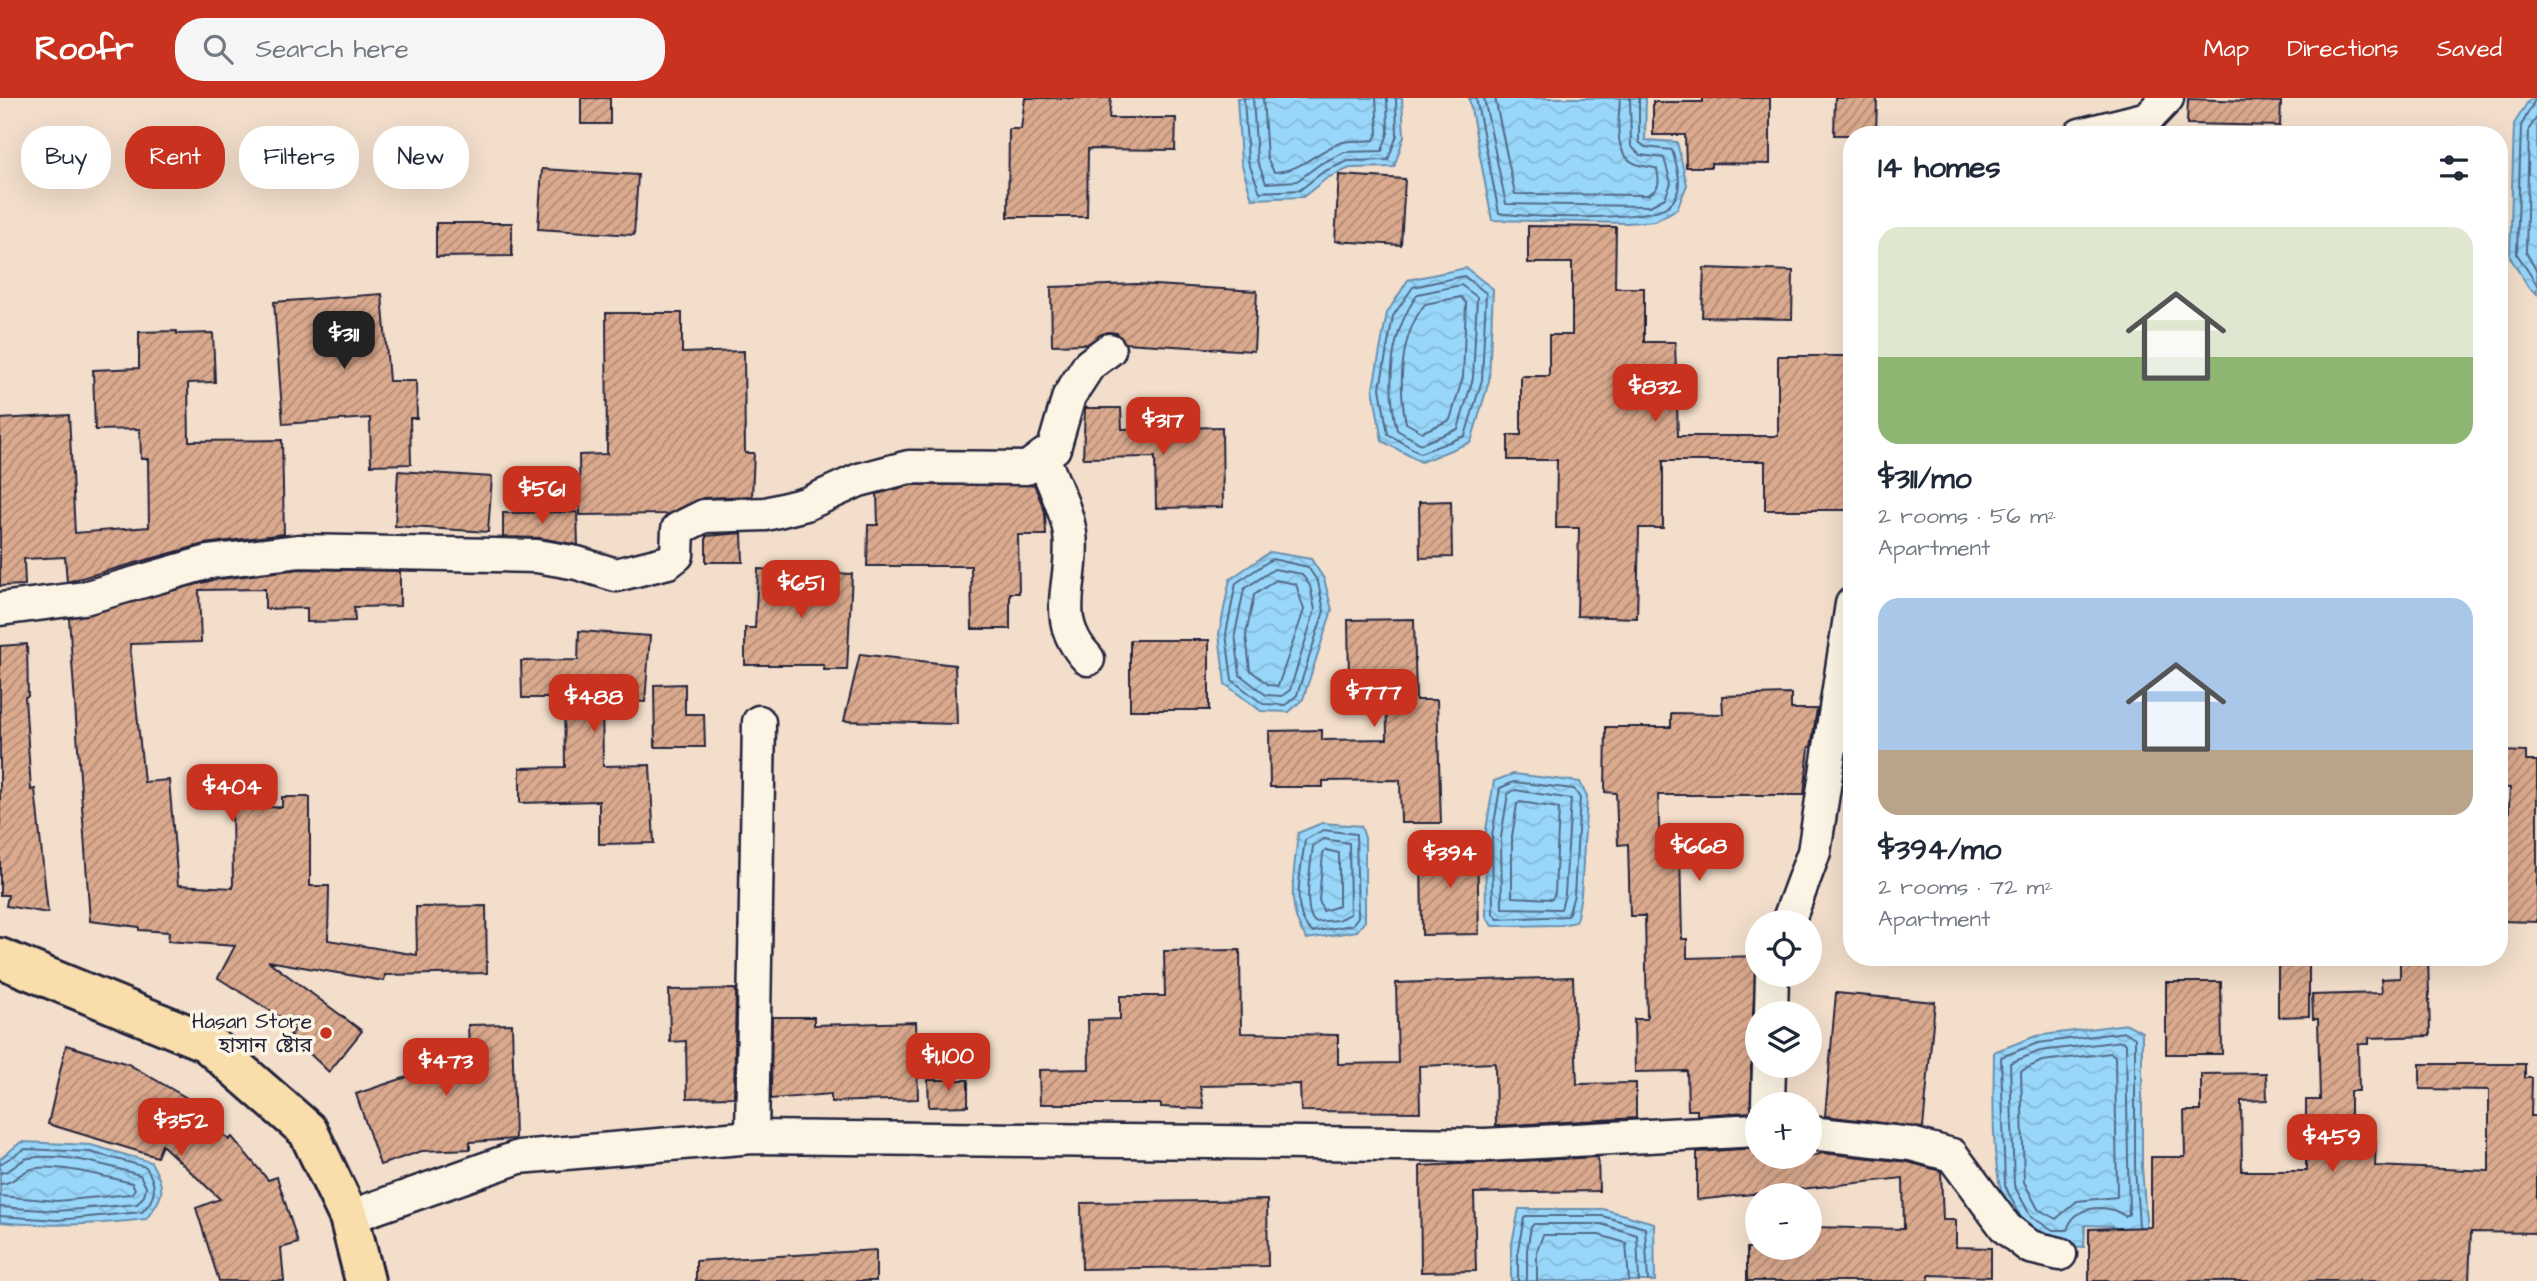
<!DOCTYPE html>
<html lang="en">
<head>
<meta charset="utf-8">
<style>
  :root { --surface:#fff; --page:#f6f6f7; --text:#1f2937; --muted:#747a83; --accent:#c8321e }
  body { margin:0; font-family:"Architects Daughter","Noto Sans Bengali",sans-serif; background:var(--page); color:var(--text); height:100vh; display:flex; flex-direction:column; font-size:26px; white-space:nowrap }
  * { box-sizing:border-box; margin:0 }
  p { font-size:23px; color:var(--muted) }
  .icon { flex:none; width:38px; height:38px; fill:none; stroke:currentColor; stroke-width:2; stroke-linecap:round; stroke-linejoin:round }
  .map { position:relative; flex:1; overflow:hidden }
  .details { position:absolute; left:1843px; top:28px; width:665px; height:840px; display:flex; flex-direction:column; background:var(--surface); border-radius:28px; box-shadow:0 7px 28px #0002 }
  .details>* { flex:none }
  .top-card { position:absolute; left:21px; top:28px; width:665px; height:63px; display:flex; gap:14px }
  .buttons { position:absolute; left:1745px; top:812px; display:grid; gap:14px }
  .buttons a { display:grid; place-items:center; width:77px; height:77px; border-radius:50%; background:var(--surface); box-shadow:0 7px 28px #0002; font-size:35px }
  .price { position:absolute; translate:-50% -60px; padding:0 16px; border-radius:14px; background:var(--accent); color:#fff; font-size:23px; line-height:46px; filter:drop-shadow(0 2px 4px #0008) }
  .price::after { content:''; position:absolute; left:50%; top:42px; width:21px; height:16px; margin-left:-10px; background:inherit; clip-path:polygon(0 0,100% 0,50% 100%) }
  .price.active { background:#222; color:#fff }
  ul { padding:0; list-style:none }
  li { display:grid; align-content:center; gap:14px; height:371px; padding:0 35px }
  li span { display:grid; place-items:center; height:217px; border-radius:21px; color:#555 }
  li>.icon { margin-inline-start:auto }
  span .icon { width:126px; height:126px; fill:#fffc; stroke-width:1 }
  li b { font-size:30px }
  h2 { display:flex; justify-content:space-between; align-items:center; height:84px; padding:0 35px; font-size:30px }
  .chip { padding:0 24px; border-radius:28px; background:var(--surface); box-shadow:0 7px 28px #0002; font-size:24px; line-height:63px }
  .chip.active { background:var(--accent); color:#fff }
  header { display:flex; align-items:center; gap:42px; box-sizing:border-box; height:98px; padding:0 35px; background:var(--accent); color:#fff }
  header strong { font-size:33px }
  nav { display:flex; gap:38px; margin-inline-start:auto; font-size:24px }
  .search { width:490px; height:63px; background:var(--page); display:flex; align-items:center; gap:18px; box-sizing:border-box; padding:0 24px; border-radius:28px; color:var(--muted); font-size:26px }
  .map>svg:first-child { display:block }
  .water { fill:url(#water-waves); stroke:#698fae; stroke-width:2 }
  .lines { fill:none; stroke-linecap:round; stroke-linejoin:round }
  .shore { stroke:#526a87; stroke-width:2 }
  .building { fill:url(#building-hatch); stroke:#22223b; stroke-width:2 }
  .minor-casing { stroke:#22223b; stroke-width:37 }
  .trunk-casing { stroke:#22223b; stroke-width:44 }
  .minor { stroke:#fcf5e5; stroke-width:32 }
  .trunk { stroke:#f9ddab; stroke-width:38 }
  .poi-dot { fill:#c8321e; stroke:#fcf5e5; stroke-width:2.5 }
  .labels { text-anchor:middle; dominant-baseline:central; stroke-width:7; stroke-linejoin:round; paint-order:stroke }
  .poi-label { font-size:21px; fill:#22223b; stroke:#fcf5e5; text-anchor:end }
</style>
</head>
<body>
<header>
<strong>Roofr</strong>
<div class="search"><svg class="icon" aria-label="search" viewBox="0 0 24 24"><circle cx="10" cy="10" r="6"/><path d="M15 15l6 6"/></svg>Search here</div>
<nav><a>Map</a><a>Directions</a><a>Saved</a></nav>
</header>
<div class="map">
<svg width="2537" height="1183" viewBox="0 0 2537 1183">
  <defs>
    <pattern id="water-waves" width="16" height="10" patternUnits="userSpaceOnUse" patternTransform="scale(1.75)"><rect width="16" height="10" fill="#99d7fa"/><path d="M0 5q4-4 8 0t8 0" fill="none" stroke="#84b8d7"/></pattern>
    <pattern id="building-hatch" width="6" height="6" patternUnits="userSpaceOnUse" patternTransform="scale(1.75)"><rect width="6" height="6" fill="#dbaa8e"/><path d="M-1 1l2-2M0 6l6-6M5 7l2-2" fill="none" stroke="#b18a75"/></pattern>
  </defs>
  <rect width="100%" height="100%" fill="#f2decb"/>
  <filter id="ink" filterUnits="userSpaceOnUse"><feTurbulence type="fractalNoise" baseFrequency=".0143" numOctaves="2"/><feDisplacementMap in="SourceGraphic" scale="14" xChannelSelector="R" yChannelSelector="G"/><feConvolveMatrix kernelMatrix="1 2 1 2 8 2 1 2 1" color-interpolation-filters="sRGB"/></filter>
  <g filter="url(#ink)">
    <!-- water -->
    <path class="water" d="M1237 0H1402L1404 38 1394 69 1350 70 1327 80 1303 99 1252 101 1241 64Z
      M1469 0H1646L1645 42 1677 44 1687 87 1677 111 1655 123 1627 125 1492 122Z
      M2537 0V196L2528 189 2510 159 2514 26 2529 2Z
      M1466 170 1493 191 1489 283 1471 344 1421 364 1382 343 1373 290 1387 215 1408 182Z
      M1270 454 1311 461 1324 481 1332 512 1303 601 1289 614 1261 613 1225 586 1219 536 1230 481Z
      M1513 676 1580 684 1587 699 1581 797 1576 824 1561 827 1492 828 1486 818 1485 738 1494 683Z
      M1322 725 1361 728 1365 740V823L1357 833 1307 841C1284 812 1295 771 1298 735Z
      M2127 926 2142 934V1069L2147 1135 2114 1149 2112 1128 2085 1127 2084 1149C2061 1148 2037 1148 2019 1130 1987 1098 1994 998 1994 954L2036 938Z
      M21 1044 91 1047 151 1064C165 1090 166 1097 146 1121 96 1127 50 1129 0 1124V1061Z
      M1519 1111H1603L1654 1125 1655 1183H1511V1150Z"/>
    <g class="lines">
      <!-- shore -->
      <path class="shore" d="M1244 0 1248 63 1260 94 1300 92 1323 74 1348 63 1388 62 1397 37 1396 0
        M1253 0 1257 62 1266 85 1297 83 1320 66 1345 54 1382 53 1388 35 1387 0
        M1263 0 1267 60 1274 74C1302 73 1315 54 1340 45 1351 41 1363 44 1374 42L1378 34 1376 0
        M1476 0 1499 115C1527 120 1649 124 1669 107 1686 94 1677 68 1672 52L1645 49 1639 44V0
        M1484 0 1506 106 1650 108 1665 100 1671 85 1664 60 1640 57 1631 48 1630 0
        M1495 0 1515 96 1647 97C1660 91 1660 85 1657 71 1651 68 1643 69 1636 66 1612 56 1619 21 1620 0
        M2536 0 2521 28 2517 156 2537 187
        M2537 19 2529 31 2526 154 2537 174
        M1464 178 1486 195 1482 282 1465 338 1420 355 1388 336 1380 290 1393 218 1413 189Z
        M1461 187 1477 199 1473 280 1458 331 1421 346 1397 332C1386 287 1390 234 1418 196Z
        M1461 199 1466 205 1463 279 1450 322 1422 334 1406 325C1398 286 1400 238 1425 206Z
        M1272 461 1308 469 1318 484 1324 513 1297 597 1286 607 1263 606 1232 582 1226 536 1236 485Z
        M1274 471 1302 476 1310 488 1315 512 1290 592 1282 598 1266 597 1240 577 1235 536 1244 491Z
        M1276 482 1296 486 1304 512 1278 588 1269 587 1250 572 1246 537 1254 497Z
        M1514 684 1574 691 1580 700 1574 797 1568 818 1498 821 1493 816 1492 738 1500 690Z
        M1515 692 1571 701 1565 796 1561 811 1502 810 1501 739 1508 696Z
        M1520 704 1559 710 1555 795 1552 801 1512 799V739L1517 706Z
        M1323 732 1356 736 1358 819 1352 827 1312 834C1289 815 1302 768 1305 742Z
        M1324 741 1349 745 1350 816 1338 822 1315 824C1302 813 1311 765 1313 748Z
        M1326 752 1339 755V808L1323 813 1319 802 1323 755Z
        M2122 943 2126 946 2129 1116 2125 1118C2105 1105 2075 1107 2067 1132H2053L2031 1119 2014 1087 2010 965 2040 953Z
        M2111 955 2115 958 2117 1099 2077 1103 2056 1121 2038 1111 2024 1084 2021 973 2042 963Z
        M0 1066 25 1051 90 1054 146 1069C157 1087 157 1099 142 1114L57 1122 0 1118
        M0 1075C13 1074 18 1062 29 1060 65 1055 105 1067 140 1077L146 1089 144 1098 137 1106 57 1113 0 1109
        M0 1086C14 1085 18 1076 29 1072 48 1063 111 1080 132 1085L135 1091 131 1096 57 1103 0 1098
        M2021 1120 2005 1088 2001 959 2038 945 2125 934 2135 940V1069L2139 1128
        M1518 1183V1151L1524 1120 1527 1118H1602L1645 1130 1648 1183
        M1527 1183V1152L1531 1129 1534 1126H1601L1637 1137 1639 1183
        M1537 1183V1153L1543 1137H1599L1626 1145 1629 1183"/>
    </g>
    <!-- building -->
    <path class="building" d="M581 0H610V26H581Z
      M1025 0H1111L1109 20H1176L1175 52 1088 51 1087 119H1008L1009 31H1021Z
      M1703 0H1770V66L1711 65V69H1686L1685 37H1653V4H1703Z
      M1835 0H1877L1876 37H1834Z
      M2188 1 2281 4 2280 28 2187 26Z
      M38 54H67V85L39 86Z
      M542 71 638 77 634 137 538 131Z
      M1339 77 1405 81 1401 147 1335 143Z
      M436 125H512V158L436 159Z
      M1528 128 1616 129 1615 190H1644V244H1675L1678 338H1778V258H1852V412H1765V363H1663V430H1639L1637 520 1577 518 1579 430H1556L1557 362H1508V337H1521V278H1549V237H1572V165H1528Z
      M1704 170 1793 173 1792 221 1702 219Z
      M1137 186 1257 193 1254 253 1125 245 1117 235 1107 234 1087 246 1052 247 1051 189Z
      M382 196 389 283H416L417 320H410L411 366 371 367 370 320 283 326 274 204Z
      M606 215H682V255L744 253 745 355H754L752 398 703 400 668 416 580 417 579 357 607 356Z
      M177 233V236L213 235 215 284 188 285 189 343 282 342 284 436 204 446 67 484 65 459 24 461 25 487 0 488V321L69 317 75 435 149 429 148 361H141L140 331 95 332 93 272 139 270V234Z
      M1085 310H1121L1122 331 1222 329 1223 409 1156 410 1155 359 1083 360Z
      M398 373 492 379 488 434 395 428Z
      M1034 386 1045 414 1046 437H1018L1019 495H1010V531H972L971 468H867L868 427H878L877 396 911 387Z
      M1451 403 1452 459 1420 460 1419 404Z
      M577 414 578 447 540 440 503 439V415Z
      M742 435 743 464H706V438Z
      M300 471 400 473V508L354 509 355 523 307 524V510L265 511V491L199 492 201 544 130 546 144 684 169 682 178 787 233 790 232 710 282 709V699H310V788H329L328 842 417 857 416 809 486 808 487 875 385 877 384 883 268 863 362 933 329 974 290 937 296 929 218 880 235 848 168 843 169 834 139 832V829L90 823 69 520 213 482Z
      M758 471 852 476 847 572H824V567H745V530H755Z
      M1414 521 1416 602H1437L1441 725H1401L1400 682 1323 683V689H1270L1269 633 1322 632V642L1387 641 1386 580H1349L1348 522Z
      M579 533 650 538 645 604 602 601 603 668 650 667 654 745 599 746V703L520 705V670L565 669 564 600H522L521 563 578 562Z
      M1130 542H1209V612H1130Z
      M27 546 28 598 25 599 31 692 35 691 48 815 6 808 8 797H0V548Z
      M860 556 955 567 957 626 844 623Z
      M685 586V616H704L705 649H655L654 587Z
      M1791 596V611H1817L1811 649H1809L1804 697H1658L1660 755H1680L1682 841H1687V860L1757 858 1753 915 1757 955 1751 968 1752 1014 1697 1017V1012H1688L1687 973 1635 974 1634 921H1647L1645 818H1630L1628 746 1618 747 1616 695 1605 694 1606 629H1671V615L1723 616 1722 598Z
      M2499 653 2526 654V663H2537V824L2499 823V783H2505L2510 690 2499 689Z
      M1477 747 1479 836 1422 837 1421 748Z
      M1240 852 1241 935 1338 937V966L1398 965 1396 885 1573 879 1577 986 1636 985V1020L1496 1028 1495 965 1419 968 1420 1014 1301 1013 1300 986 1200 988 1204 1011 1161 1009V1006H1040L1039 972 1089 971 1088 922 1120 921V898H1165L1164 853Z
      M2278 859H2309V918L2278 919Z
      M2400 859H2428L2430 938 2369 940V946H2358L2359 993H2350V1045H2376L2375 1068 2489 1073V992L2420 991V966H2525V980H2532L2531 1018H2537V1135L2471 1134 2469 1183H2089V1131L2151 1129V1059H2185L2184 1013H2201V976L2266 975 2267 1002 2241 1003 2242 1073H2306V1002H2320L2318 921H2313L2312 897 2382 895 2381 881 2400 880Z
      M2166 884H2221L2222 956H2166Z
      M736 891 734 999 687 1000 686 943 670 944 669 892Z
      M1836 895 1935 904 1923 1030 1825 1018Z
      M772 919H814V927L916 924 918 1001 831 1004V996L771 1001Z
      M512 926 515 1041 470 1044V1051L422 1053 380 1067 356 996 410 978 409 953 469 952 468 927Z
      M66 947 128 966 192 1003 229 1042 232 1039 268 1082 277 1079 298 1145 281 1150 284 1183H219L196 1110 220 1101 162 1047 157 1059 48 1026Z
      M928 982H968V1008L929 1009Z
      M1757 1050V1059H1810L1822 1055 1908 1064 1941 1073 1943 1122H1956V1149L1991 1150V1179L1929 1177V1183H1747V1150H1810V1129L1904 1131 1903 1080 1697 1102V1054Z
      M1598 1059 1599 1093 1474 1095 1476 1173 1421 1174 1420 1068Z
      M1267 1102 1268 1168 1082 1171 1081 1105Z
      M876 1152V1183H696V1163Z"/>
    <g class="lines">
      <!-- minor casing -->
      <g class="minor-casing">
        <path id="minor" d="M2080 37 2148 20 2167 0
          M1043 358C1051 383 1067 411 1070 436 1076 485 1048 519 1088 561
          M0 511 84 500 209 464 299 453 537 458 577 465 616 477 668 464 677 457 678 431 704 418 766 416 806 406 859 382 909 369 1027 370 1054 350 1069 298 1089 267 1109 252
          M1788 824 1814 754 1852 506
          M1771 915 1772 877
          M1768 1006 1769 968
          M1810 1035 1911 1046 1952 1057 2006 1130 2030 1149 2060 1156
          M752 1039 759 624
          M349 1119 519 1059 752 1039 1485 1047 1757 1032"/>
      </g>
      <!-- trunk casing -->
      <g class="trunk-casing">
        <path id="trunk" d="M0 860 206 944 308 1033 349 1119 365 1183"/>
      </g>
      <!-- minor -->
      <use href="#minor" class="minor"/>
      <!-- trunk -->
      <use href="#trunk" class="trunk"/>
    </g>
  </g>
  <!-- markers -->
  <circle class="poi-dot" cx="326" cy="935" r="7"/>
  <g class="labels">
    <!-- poi labels -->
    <g class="poi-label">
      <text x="312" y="923">Hasan Store<tspan x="312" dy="24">হাসান ষ্টোর</tspan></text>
    </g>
  </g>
</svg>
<div class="buttons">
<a><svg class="icon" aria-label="locate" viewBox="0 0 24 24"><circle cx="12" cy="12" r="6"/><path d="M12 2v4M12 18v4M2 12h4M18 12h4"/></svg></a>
<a><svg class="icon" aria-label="layers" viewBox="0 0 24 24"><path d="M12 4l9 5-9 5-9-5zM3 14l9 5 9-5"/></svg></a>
<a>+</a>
<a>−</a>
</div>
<b class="price active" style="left:344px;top:273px">$311</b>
<b class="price" style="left:1655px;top:326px">$832</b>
<b class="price" style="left:1163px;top:359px">$317</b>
<b class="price" style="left:542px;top:428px">$561</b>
<b class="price" style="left:801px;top:522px">$651</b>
<b class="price" style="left:1374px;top:631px">$777</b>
<b class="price" style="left:594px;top:636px">$488</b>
<b class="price" style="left:232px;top:726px">$404</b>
<b class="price" style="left:1699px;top:785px">$668</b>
<b class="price" style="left:1450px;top:792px">$394</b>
<b class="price" style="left:948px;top:995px">$1,100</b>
<b class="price" style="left:446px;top:1000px">$473</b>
<b class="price" style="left:181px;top:1060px">$352</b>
<b class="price" style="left:2332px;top:1076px">$459</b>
<div class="top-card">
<a class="chip">Buy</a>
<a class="chip active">Rent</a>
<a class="chip">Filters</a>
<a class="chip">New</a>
</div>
<section class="details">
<h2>14 homes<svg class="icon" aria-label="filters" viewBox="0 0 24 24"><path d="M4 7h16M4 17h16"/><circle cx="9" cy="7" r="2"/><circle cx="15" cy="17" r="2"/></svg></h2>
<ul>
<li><span style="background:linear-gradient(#dfe7d0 60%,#8fb573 0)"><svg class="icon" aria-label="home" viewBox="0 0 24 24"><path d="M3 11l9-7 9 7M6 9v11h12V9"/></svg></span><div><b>$311/mo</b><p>2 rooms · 56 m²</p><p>Apartment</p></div></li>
<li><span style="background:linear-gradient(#a9c7e8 70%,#b9a48a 0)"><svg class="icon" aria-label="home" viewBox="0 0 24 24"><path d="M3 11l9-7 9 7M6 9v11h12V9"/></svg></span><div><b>$394/mo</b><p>2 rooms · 72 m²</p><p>Apartment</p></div></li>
</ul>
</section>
</div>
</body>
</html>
